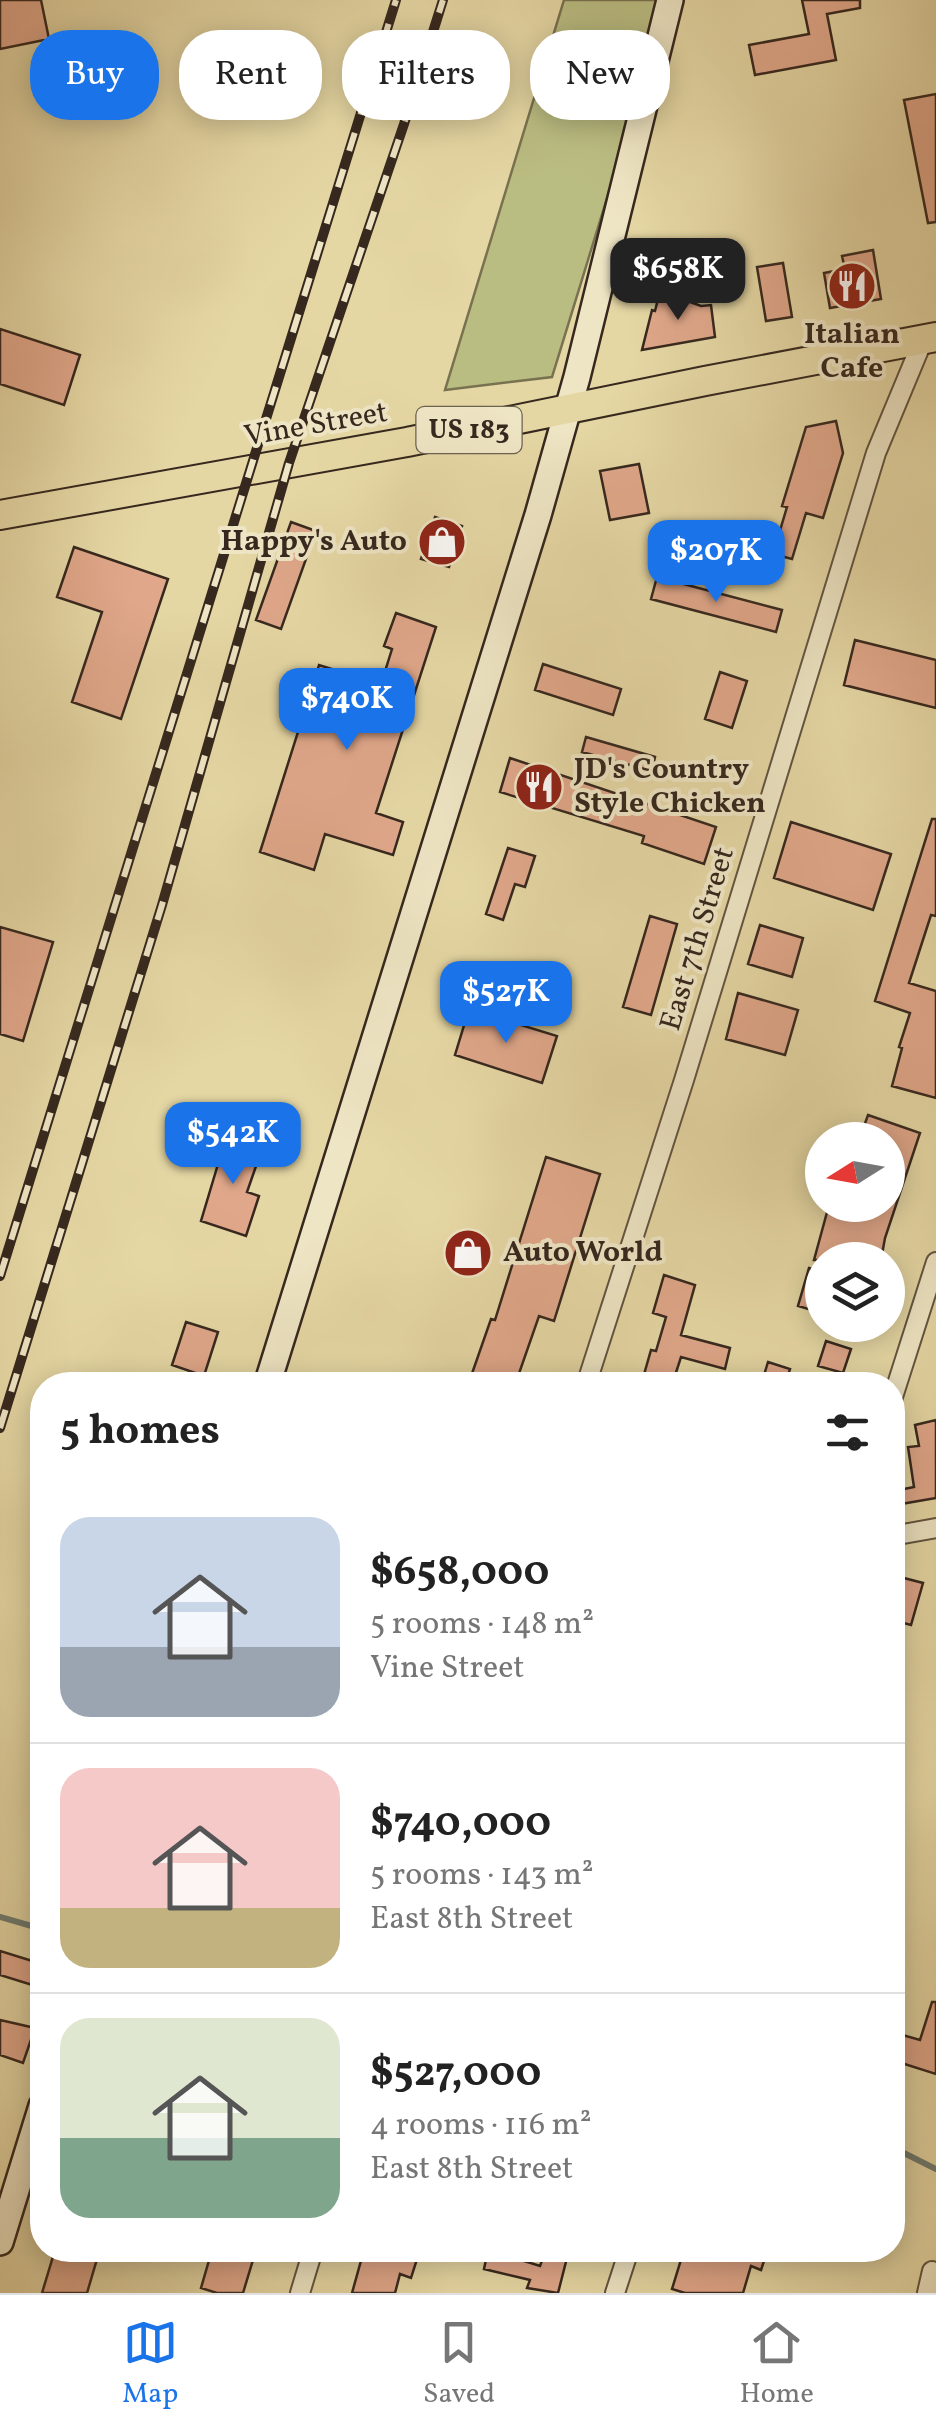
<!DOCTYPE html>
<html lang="en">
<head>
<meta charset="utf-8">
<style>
  :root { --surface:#fff; --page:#f2f2f2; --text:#222; --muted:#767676; --line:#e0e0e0; --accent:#1a73e8 }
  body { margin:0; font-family:Vollkorn,serif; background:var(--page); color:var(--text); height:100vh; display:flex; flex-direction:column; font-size:38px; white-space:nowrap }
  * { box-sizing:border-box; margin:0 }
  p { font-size:32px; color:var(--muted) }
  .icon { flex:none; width:55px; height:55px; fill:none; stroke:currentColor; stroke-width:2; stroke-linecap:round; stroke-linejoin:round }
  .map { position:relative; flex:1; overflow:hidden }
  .drawer { position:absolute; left:30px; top:1372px; width:875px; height:890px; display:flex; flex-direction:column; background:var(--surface); border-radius:40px; box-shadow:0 5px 25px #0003 }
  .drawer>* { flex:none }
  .hud { position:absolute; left:30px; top:30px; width:878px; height:90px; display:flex; gap:20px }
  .needle { width:65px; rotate:259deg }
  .controls { position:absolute; left:805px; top:1122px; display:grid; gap:20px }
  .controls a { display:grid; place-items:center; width:100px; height:100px; border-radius:50%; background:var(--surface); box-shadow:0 5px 25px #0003; font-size:50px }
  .price { position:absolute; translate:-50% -85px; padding:0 22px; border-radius:20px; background:var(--accent); color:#fff; font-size:32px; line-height:65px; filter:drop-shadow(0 2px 5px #0008) }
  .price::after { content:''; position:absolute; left:50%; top:60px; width:30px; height:22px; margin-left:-15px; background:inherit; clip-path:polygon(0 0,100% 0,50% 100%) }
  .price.selected { background:#222; color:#fff }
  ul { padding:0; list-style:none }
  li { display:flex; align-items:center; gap:30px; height:250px; padding:0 30px }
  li+li { border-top:2px solid var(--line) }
  li span { display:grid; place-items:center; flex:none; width:280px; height:200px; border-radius:30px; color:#555 }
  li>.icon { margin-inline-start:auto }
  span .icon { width:120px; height:120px; fill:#fffc; stroke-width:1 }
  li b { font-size:42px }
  h2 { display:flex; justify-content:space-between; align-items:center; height:120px; padding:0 30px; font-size:42px }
  .pill { padding:0 35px; border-radius:40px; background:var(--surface); box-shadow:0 5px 25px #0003; font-size:35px; line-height:90px }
  .pill.selected { background:var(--accent); color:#fff }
  .tab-bar { display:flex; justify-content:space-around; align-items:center; height:140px; border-top:2px solid var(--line); background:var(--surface); font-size:28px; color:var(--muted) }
  .tab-bar a { display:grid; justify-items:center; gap:5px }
  .tab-bar .selected { color:var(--accent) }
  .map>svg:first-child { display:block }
  .green { fill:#babd82; stroke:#787250; stroke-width:2.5 }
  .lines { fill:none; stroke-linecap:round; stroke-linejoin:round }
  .stream { stroke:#707e73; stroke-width:6 }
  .building { fill:#e0a78a; stroke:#36281e; stroke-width:2.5 }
  .street-casing { stroke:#625440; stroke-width:22 }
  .secondary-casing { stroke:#36281e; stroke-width:30 }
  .primary-casing { stroke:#36281e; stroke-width:32 }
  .street { stroke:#eee5c4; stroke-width:18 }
  .secondary { stroke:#eee5c4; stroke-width:25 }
  .primary { stroke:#e5d7a4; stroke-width:28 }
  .rail-casing { stroke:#36281e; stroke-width:10 }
  .rail { stroke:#eee5c4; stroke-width:6; stroke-dasharray:19; stroke-linecap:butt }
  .labels { text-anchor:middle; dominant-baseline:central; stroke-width:8; stroke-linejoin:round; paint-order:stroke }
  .shield { fill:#eee5c4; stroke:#6d6150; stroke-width:2.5 }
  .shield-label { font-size:28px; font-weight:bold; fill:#36281e }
  .poi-label { font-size:30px; font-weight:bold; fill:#36281e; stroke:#eee5c4; text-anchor:start }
  .street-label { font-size:30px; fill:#36281e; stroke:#eee5c4 }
</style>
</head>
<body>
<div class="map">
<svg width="936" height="2293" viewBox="0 0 936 2293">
  <rect width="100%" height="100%" fill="#e5d7a4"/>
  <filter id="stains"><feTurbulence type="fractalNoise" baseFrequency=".002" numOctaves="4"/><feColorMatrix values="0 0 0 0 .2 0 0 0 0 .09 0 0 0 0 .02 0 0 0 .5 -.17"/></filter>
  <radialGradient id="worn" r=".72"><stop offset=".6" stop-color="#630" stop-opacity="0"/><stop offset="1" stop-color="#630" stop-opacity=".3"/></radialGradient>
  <!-- green -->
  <path class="green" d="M564 0H668L552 377 445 390Z"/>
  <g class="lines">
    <!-- stream -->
    <path class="stream" d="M0 1917 42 1929
      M892 2147 936 2169"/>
  </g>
  <!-- building -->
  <path class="building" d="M0 0H41L49 39 0 49Z
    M802 0H860V8L827 14 836 60 755 75 749 45 809 34Z
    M936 94V222L928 223 904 100Z
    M873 250 881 299 830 308 824 273 845 269 842 256Z
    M783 263 792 317 766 321 757 267Z
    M660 291 701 306 711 305 715 337 642 350 652 310 655 311Z
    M0 329 80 355 64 405 0 384Z
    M836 421 843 453 823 518 806 513 792 559 773 554 787 507 782 506 806 427Z
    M639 464 649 513 610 520 600 471Z
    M435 517 462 526 449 567 421 559Z
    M291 522 316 531 281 629 256 620Z
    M74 547 168 579 121 719 72 702 102 612 57 597Z
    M657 577 782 610 776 632 651 599Z
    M396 613 436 627 376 813 403 822 393 855 325 834 314 870 260 852 304 713 289 708 299 674 315 679 319 665 381 684 392 649 384 646Z
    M855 640 936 660V708L844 685Z
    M543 664 621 689 613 715 535 690Z
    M720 672 747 681 732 728 705 719Z
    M586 737 655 757 652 771 582 752Z
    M510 758 716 827 704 864 642 843 644 836 500 792Z
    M932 819H936V916L931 915 909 983 936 991V1098L892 1086 902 1048 899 1047 910 1013 875 1001Z
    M791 822 891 854 873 910 774 878Z
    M508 848 535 856 525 887 515 884 503 920 486 914Z
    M650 916 677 924 651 1015 623 1007Z
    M760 925 803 938 792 977 748 964Z
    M0 927 53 942 23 1041 0 1034Z
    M738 993 798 1010 785 1055 726 1039Z
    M469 1009 557 1036 542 1083 455 1055Z
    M868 1115 920 1133 885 1238 881 1260H814L829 1205H888V1140H859Z
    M227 1134 263 1146 247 1192 259 1196 246 1236 201 1221Z
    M546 1157 600 1174 554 1321 539 1316 515 1385H468L491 1319 495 1320Z
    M809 1268 822 1272V1313L798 1306Z
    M664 1275 695 1285 681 1335 730 1348 725 1369 681 1357 672 1385 643 1378 651 1350 656 1351 666 1317 653 1313Z
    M186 1322 218 1332 204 1376 172 1365Z
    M826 1341 851 1349 843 1373 818 1366Z
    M768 1362 790 1369 785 1385H761Z
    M936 1420V1498L901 1504 899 1490 914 1487 908 1447 919 1446 915 1425Z
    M900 1577 923 1583 911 1625 892 1620V1602Z
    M0 1951 42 1964V1988L0 1975Z
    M932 2002H936V2074L892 2060V2032L920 2040Z
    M0 2020 35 2028 23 2063 0 2055Z
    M55 2250H69L97 2259 87 2293H42Z
    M212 2250H256L243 2293H217L201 2288Z
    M364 2250H399L418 2256 411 2278 400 2274 395 2293H352Z
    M488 2250H513L511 2257 540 2266 546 2250H569L558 2293 527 2288 530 2280 484 2269Z
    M684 2250H756L766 2255 761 2270 751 2266 743 2293H685L672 2289Z"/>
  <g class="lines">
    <!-- street casing -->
    <g class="street-casing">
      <path id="street" d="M586 1385 684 1080 876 453 923 340
        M892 1400 936 1262
        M892 1536 936 1528
        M300 2293 313 2250
        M615 2293 629 2250
        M927 2293 932 2271"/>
    </g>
    <!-- secondary casing -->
    <g class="secondary-casing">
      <path id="secondary" d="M267 1385 538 515 577 377 670 0
        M0 2242 42 2106"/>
    </g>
    <!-- primary casing -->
    <g class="primary-casing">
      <path id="primary" d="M0 515 407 442 705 381 936 337"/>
    </g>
    <!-- street -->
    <use href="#street" class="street"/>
    <!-- secondary -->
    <use href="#secondary" class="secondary"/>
    <!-- primary -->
    <use href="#primary" class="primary"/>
    <!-- rail casing -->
    <g class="rail-casing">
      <path id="rail" d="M0 1276 396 0
        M0 1428 162 905 289 463 404 124 443 0"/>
    </g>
    <!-- rail -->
    <use href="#rail" class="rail"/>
  </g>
  <!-- icons -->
  <defs>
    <g id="restaurant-disc" transform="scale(2.5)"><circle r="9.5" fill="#8f2418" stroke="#eee5c4"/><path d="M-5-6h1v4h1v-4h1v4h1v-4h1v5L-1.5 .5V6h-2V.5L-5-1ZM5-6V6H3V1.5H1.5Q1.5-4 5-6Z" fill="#fff"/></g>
    <g id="shop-disc" transform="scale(2.5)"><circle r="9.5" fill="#8f2418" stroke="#eee5c4"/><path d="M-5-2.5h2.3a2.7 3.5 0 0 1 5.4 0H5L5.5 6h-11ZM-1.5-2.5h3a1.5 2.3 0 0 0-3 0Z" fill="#fff"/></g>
  </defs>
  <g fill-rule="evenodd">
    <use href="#restaurant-disc" x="852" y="286"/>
    <use href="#shop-disc" x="442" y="542"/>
    <use href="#restaurant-disc" x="539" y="787"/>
    <use href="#shop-disc" x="468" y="1253"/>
  </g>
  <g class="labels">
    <!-- shield labels -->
    <rect class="shield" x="416.5" y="407" width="105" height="46" rx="8"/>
    <g class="shield-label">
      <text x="469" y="430">US 183</text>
    </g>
    <!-- poi labels -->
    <g class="poi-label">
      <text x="852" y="335" text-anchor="middle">Italian<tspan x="852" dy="34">Cafe</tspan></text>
      <text x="407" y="542" text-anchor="end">Happy's Auto</text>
      <text x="574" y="770">JD's Country<tspan x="574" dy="34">Style Chicken</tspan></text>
      <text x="503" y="1253">Auto World</text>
    </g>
    <!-- street labels -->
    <g class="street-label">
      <text transform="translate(316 425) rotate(-10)">Vine Street</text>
      <text transform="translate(698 939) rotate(-73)">East 7th Street</text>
    </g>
  </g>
  <rect width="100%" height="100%" filter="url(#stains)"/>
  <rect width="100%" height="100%" fill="url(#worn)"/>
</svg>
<div class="controls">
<a><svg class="needle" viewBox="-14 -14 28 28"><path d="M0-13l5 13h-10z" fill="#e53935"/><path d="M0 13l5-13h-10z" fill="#767676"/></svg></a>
<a><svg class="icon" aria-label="layers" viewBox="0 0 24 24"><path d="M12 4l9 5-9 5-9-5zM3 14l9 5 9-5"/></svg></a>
</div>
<b class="price selected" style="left:678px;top:323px">$658K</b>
<b class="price" style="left:716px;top:605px">$207K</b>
<b class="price" style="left:347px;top:753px">$740K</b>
<b class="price" style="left:506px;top:1046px">$527K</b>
<b class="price" style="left:233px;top:1187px">$542K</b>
<div class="hud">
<a class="pill selected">Buy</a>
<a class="pill">Rent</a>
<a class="pill">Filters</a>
<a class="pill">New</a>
</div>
<section class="drawer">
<h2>5 homes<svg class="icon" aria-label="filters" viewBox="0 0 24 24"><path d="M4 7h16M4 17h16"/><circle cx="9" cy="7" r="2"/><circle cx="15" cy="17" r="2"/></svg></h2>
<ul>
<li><span style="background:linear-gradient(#c9d6e8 65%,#9aa5b1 0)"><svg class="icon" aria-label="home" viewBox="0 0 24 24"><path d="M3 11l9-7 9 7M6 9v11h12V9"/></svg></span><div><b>$658,000</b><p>5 rooms · 148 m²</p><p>Vine Street</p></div></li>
<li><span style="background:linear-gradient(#f6c9c9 70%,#c2b280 0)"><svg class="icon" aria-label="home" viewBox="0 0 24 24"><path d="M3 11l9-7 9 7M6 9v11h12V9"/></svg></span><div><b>$740,000</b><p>5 rooms · 143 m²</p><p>East 8th Street</p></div></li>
<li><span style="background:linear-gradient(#dfe7d0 60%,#7fa58c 0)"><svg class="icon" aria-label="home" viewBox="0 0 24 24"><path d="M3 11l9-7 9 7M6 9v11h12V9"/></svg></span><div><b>$527,000</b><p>4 rooms · 116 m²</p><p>East 8th Street</p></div></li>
</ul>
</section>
</div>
<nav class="tab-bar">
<a class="selected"><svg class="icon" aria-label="map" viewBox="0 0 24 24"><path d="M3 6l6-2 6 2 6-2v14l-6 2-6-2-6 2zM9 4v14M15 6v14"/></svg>Map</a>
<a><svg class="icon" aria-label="saved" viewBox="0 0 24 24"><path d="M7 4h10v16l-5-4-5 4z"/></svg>Saved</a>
<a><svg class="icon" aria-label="home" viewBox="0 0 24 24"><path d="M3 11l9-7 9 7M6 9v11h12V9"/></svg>Home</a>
</nav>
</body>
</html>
